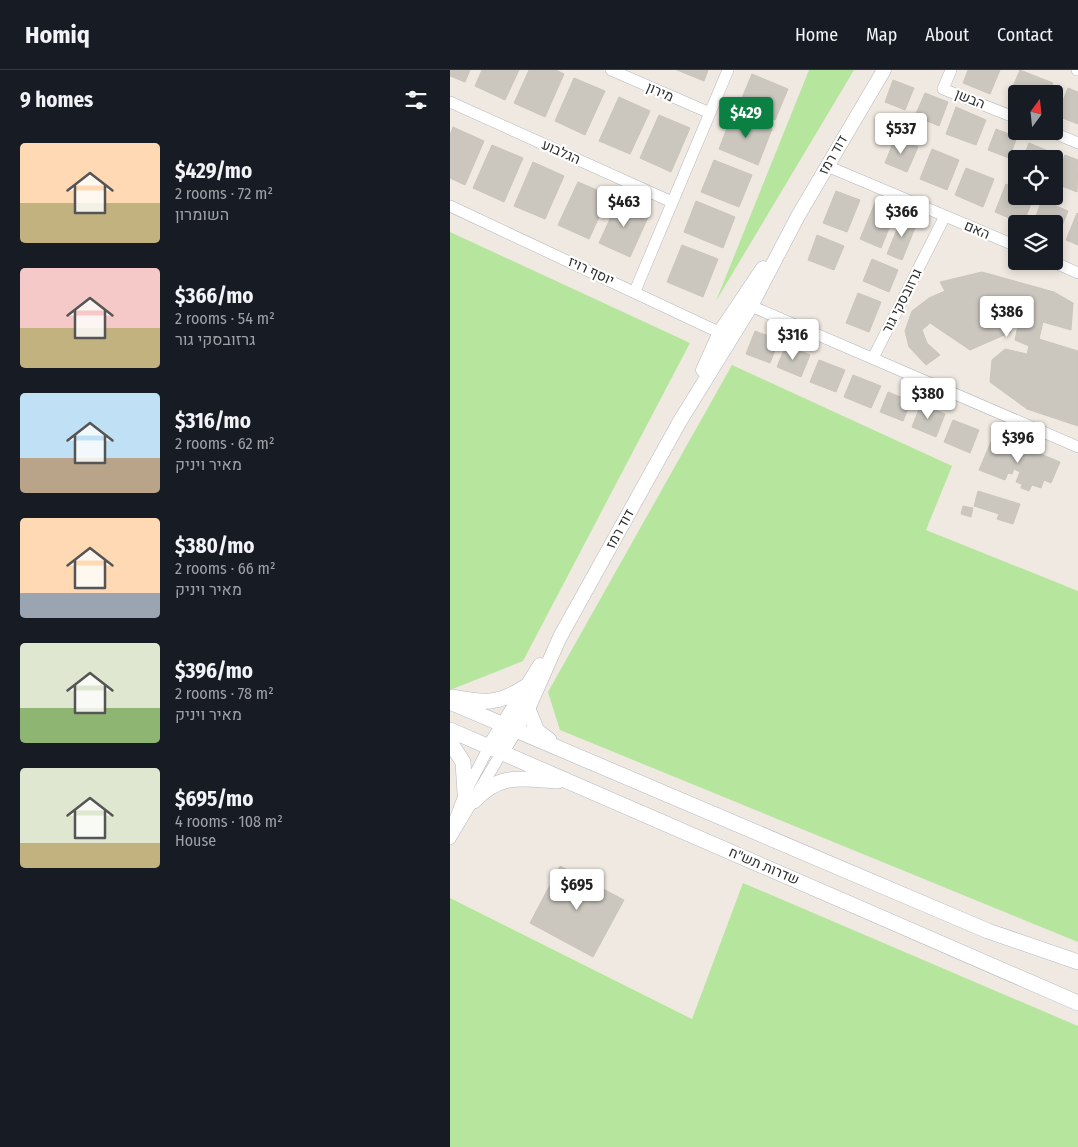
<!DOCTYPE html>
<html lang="en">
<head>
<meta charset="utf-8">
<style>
  :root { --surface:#171b24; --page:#20242c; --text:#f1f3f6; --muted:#9ea1a6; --line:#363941; --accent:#0b8043 }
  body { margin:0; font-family:"Fira Sans Condensed",Heebo,sans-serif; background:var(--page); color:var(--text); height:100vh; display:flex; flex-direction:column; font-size:19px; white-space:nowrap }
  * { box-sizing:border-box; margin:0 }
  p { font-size:16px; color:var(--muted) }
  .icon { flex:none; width:28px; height:28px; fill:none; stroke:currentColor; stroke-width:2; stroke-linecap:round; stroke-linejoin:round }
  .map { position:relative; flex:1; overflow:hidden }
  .side { display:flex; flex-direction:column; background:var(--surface); width:450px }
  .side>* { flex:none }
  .needle { width:32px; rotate:15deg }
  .buttons { position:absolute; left:558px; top:15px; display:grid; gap:10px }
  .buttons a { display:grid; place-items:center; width:55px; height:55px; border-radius:5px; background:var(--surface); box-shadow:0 2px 8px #0003; font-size:25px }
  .price { position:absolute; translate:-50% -42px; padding:0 11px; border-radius:5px; background:#fff; color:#222; font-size:16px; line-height:32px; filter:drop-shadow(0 1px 2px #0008) }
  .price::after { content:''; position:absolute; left:50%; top:30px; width:15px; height:11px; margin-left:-8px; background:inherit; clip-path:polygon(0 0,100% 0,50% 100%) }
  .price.current { background:var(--accent); color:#fff }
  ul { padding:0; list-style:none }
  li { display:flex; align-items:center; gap:15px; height:125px; padding:0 20px }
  li span { display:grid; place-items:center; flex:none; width:140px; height:100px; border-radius:5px; color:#555 }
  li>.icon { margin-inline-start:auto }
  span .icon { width:60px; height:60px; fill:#fffc; stroke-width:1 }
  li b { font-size:21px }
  h2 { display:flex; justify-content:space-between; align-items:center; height:60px; padding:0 20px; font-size:21px }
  header { display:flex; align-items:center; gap:30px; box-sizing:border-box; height:70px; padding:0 25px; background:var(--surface); border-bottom:1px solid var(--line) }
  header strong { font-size:24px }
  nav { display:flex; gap:28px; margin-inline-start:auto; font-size:18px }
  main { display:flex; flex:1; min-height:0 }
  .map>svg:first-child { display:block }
  .green { fill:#b6e59e }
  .building { fill:#cbc7bf; stroke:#cbc5ba }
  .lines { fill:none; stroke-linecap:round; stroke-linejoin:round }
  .minor-casing { stroke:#b4b7c1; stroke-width:12 }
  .tertiary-casing { stroke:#b4b7c1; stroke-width:15 }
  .secondary-casing { stroke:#b4b7c1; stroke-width:16 }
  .minor { stroke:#fff; stroke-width:11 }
  .tertiary { stroke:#fff; stroke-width:14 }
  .secondary { stroke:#fff; stroke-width:15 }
  .labels { text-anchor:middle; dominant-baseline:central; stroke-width:4.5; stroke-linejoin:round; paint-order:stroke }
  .street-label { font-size:14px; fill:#2e2e2e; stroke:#fff }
</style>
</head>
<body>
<header>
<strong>Homiq</strong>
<nav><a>Home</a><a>Map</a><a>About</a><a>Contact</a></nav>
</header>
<main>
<section class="side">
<h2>9 homes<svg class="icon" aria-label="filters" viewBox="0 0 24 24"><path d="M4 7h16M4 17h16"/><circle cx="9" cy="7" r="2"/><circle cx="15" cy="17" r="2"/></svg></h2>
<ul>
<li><span style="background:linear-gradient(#ffd9b3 60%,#c2b280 0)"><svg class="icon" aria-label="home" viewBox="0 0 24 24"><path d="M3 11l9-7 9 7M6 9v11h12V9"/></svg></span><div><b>$429/mo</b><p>2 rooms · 72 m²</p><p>השומרון</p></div></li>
<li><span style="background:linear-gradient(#f6c9c9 60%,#c2b280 0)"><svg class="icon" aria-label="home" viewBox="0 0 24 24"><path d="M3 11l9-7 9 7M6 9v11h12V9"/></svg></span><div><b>$366/mo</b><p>2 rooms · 54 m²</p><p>גרזובסקי גור</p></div></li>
<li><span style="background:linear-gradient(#bfe0f5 65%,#b9a48a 0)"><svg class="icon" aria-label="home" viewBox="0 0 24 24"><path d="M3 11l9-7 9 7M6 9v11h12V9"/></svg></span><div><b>$316/mo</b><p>2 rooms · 62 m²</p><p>מאיר ויניק</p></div></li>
<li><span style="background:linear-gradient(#ffd9b3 75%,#9aa5b1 0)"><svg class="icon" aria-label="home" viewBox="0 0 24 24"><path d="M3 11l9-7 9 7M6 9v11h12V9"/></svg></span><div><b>$380/mo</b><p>2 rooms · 66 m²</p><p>מאיר ויניק</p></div></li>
<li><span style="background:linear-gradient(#dfe7d0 65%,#8fb573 0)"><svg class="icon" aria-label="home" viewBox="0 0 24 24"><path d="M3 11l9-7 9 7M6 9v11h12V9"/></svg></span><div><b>$396/mo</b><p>2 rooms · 78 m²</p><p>מאיר ויניק</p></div></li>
<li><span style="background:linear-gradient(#dfe7d0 75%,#c2b280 0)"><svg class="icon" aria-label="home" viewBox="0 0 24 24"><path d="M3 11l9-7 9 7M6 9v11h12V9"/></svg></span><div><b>$695/mo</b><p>4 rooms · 108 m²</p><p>House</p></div></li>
</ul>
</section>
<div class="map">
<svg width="628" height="1077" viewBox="0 0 628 1077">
  <rect width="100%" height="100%" fill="#efe9e1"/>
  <!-- green -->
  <path class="green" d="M359 0H404L266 231Z
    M0 162 240 273 73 591 0 620Z
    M282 295 502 396 476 460 628 521V872L110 660 98 622Z
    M293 813 628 956V1077H0V828L242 949Z"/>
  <!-- building -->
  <path class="building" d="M0 0H20L15 12 0 6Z
    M32 0H69L55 30 25 16Z
    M79 0H106L114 4 95 47 64 33Z
    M227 0H258L254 11Z
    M518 0H550L540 24 513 13Z
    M570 0 603 13 598 24H566V31L558 28Z
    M302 4 338 19 325 50 289 35Z
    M124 8 155 21 135 65 105 51Z
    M443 10 464 18 455 40 435 32Z
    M618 18 628 22V54L607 46Z
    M475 23 498 32 489 56 465 46Z
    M169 27 200 41 180 84 149 71Z
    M506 37 536 50 526 75 496 64Z
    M283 43 322 59 308 95 269 79Z
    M209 45 240 58 221 102 190 88Z
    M3 57 34 71 15 115 0 108V65Z
    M546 59 567 67 559 88 538 80Z
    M445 68 468 77 457 102 435 93Z
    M579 73 603 83 601 89H573Z
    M42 75 73 88 54 132 23 118Z
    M482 79 509 90 497 120 470 109Z
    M615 85 628 90 627 122 604 113Z
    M264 90 302 105 289 137 251 122Z
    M83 92 114 106 95 149 64 136Z
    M516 98 544 109 533 137 505 125Z
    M128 112 159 125 139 169 108 155Z
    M556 114 566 118V126H584L573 154 545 142Z
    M386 121 410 130 397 162 373 153Z
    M169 129 200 143 180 187 149 173Z
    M592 130 618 141 607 168 604 167V154H583Z
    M246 131 285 147 273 178 234 162Z
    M425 133 446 141 431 178 410 169Z
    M627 143 628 144V175L616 170Z
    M452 147 467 153 452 190 437 184Z
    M367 165 394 176 384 200 358 190Z
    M232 175 268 189 253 227 217 212Z
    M422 189 448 200 439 222 413 211Z
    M532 202 604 222 623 233 621 260 593 252 589 269 628 281V356L577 339 540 312 542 290 555 279 577 284 579 276 565 270 570 246 557 244 561 262 520 280 480 253 472 260 477 273 490 285 476 295 459 277 455 261 462 241 479 228 495 221 490 212Z
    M408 223 431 232 419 262 396 253Z
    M305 261 329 270 320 293 296 284Z
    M336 275 360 285 351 307 327 297Z
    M369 290 395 300 386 322 360 312Z
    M403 305 431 316 421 338 394 327Z
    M438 322 461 331 453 351 430 342Z
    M471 334 495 344 486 367 462 357Z
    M503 350 529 360 520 383 494 372Z
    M544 365 610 392 601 413 594 410 591 418 582 415 579 421 571 418 572 414 566 412 570 402 564 399 562 404 558 403 555 410 529 400Z
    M528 421 570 434 563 454 547 449 549 444 524 436Z
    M513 436 523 438 521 447 511 444Z
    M110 796 174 830 143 887 80 853Z"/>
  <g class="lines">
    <!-- minor casing -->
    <g class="minor-casing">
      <path id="minor" d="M161 0 260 43
        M501 0 493 19 566 48
        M627 0H628
        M0 32 222 132
        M599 61 628 73
        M377 96 566 176
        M0 136 277 266
        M601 191 628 203
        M185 221 278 0
        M294 233 628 377
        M423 288 495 146
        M2 757 15 723 39 677
        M0 769 52 682"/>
    </g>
    <!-- tertiary casing -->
    <g class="tertiary-casing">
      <path id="tertiary" d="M253 300 270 262 313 198
        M39 677 90 595
        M52 682 78 639 110 567 230 351 301 236 348 146 434 0"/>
    </g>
    <!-- secondary casing -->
    <g class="secondary-casing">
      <path id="secondary" d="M3 627C35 633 47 635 75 617
        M0 632 538 861 628 892
        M78 639 87 661 99 670
        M0 660 628 933
        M0 672 13 692 15 723
        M24 731C50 702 73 709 108 711"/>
    </g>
    <!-- minor -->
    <use href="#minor" class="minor"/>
    <!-- tertiary -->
    <use href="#tertiary" class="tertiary"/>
    <!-- secondary -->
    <use href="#secondary" class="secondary"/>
  </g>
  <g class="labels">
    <!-- street labels -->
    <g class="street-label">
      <text transform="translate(210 22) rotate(24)">מירון</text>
      <text transform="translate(520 29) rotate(22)">הבשן</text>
      <text transform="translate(111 82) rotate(24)">הגלבוע</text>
      <text transform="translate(383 85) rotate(-60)">דוד רמז</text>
      <text transform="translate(527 160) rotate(23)">האם</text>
      <text transform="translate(141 201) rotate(25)">יוסף רויז</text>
      <text transform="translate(452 231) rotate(-63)">גרזובסקי גור</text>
      <text transform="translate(170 459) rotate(-61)">דוד רמז</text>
      <text transform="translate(314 796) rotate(23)">שדרות תש"ח</text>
    </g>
  </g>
</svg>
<div class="buttons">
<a><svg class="needle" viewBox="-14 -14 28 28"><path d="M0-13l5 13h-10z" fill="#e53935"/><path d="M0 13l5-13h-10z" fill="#9ea1a6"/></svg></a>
<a><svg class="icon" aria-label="locate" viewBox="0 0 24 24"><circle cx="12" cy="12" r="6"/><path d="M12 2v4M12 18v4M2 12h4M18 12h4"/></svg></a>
<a><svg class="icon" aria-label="layers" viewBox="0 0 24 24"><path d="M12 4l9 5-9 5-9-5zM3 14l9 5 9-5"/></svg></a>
</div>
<b class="price current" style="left:296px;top:69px">$429</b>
<b class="price" style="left:451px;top:85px">$537</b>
<b class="price" style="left:174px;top:158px">$463</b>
<b class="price" style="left:452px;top:168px">$366</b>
<b class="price" style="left:557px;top:268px">$386</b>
<b class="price" style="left:343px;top:291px">$316</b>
<b class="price" style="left:478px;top:350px">$380</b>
<b class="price" style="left:568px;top:394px">$396</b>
<b class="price" style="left:127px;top:841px">$695</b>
</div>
</main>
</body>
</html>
